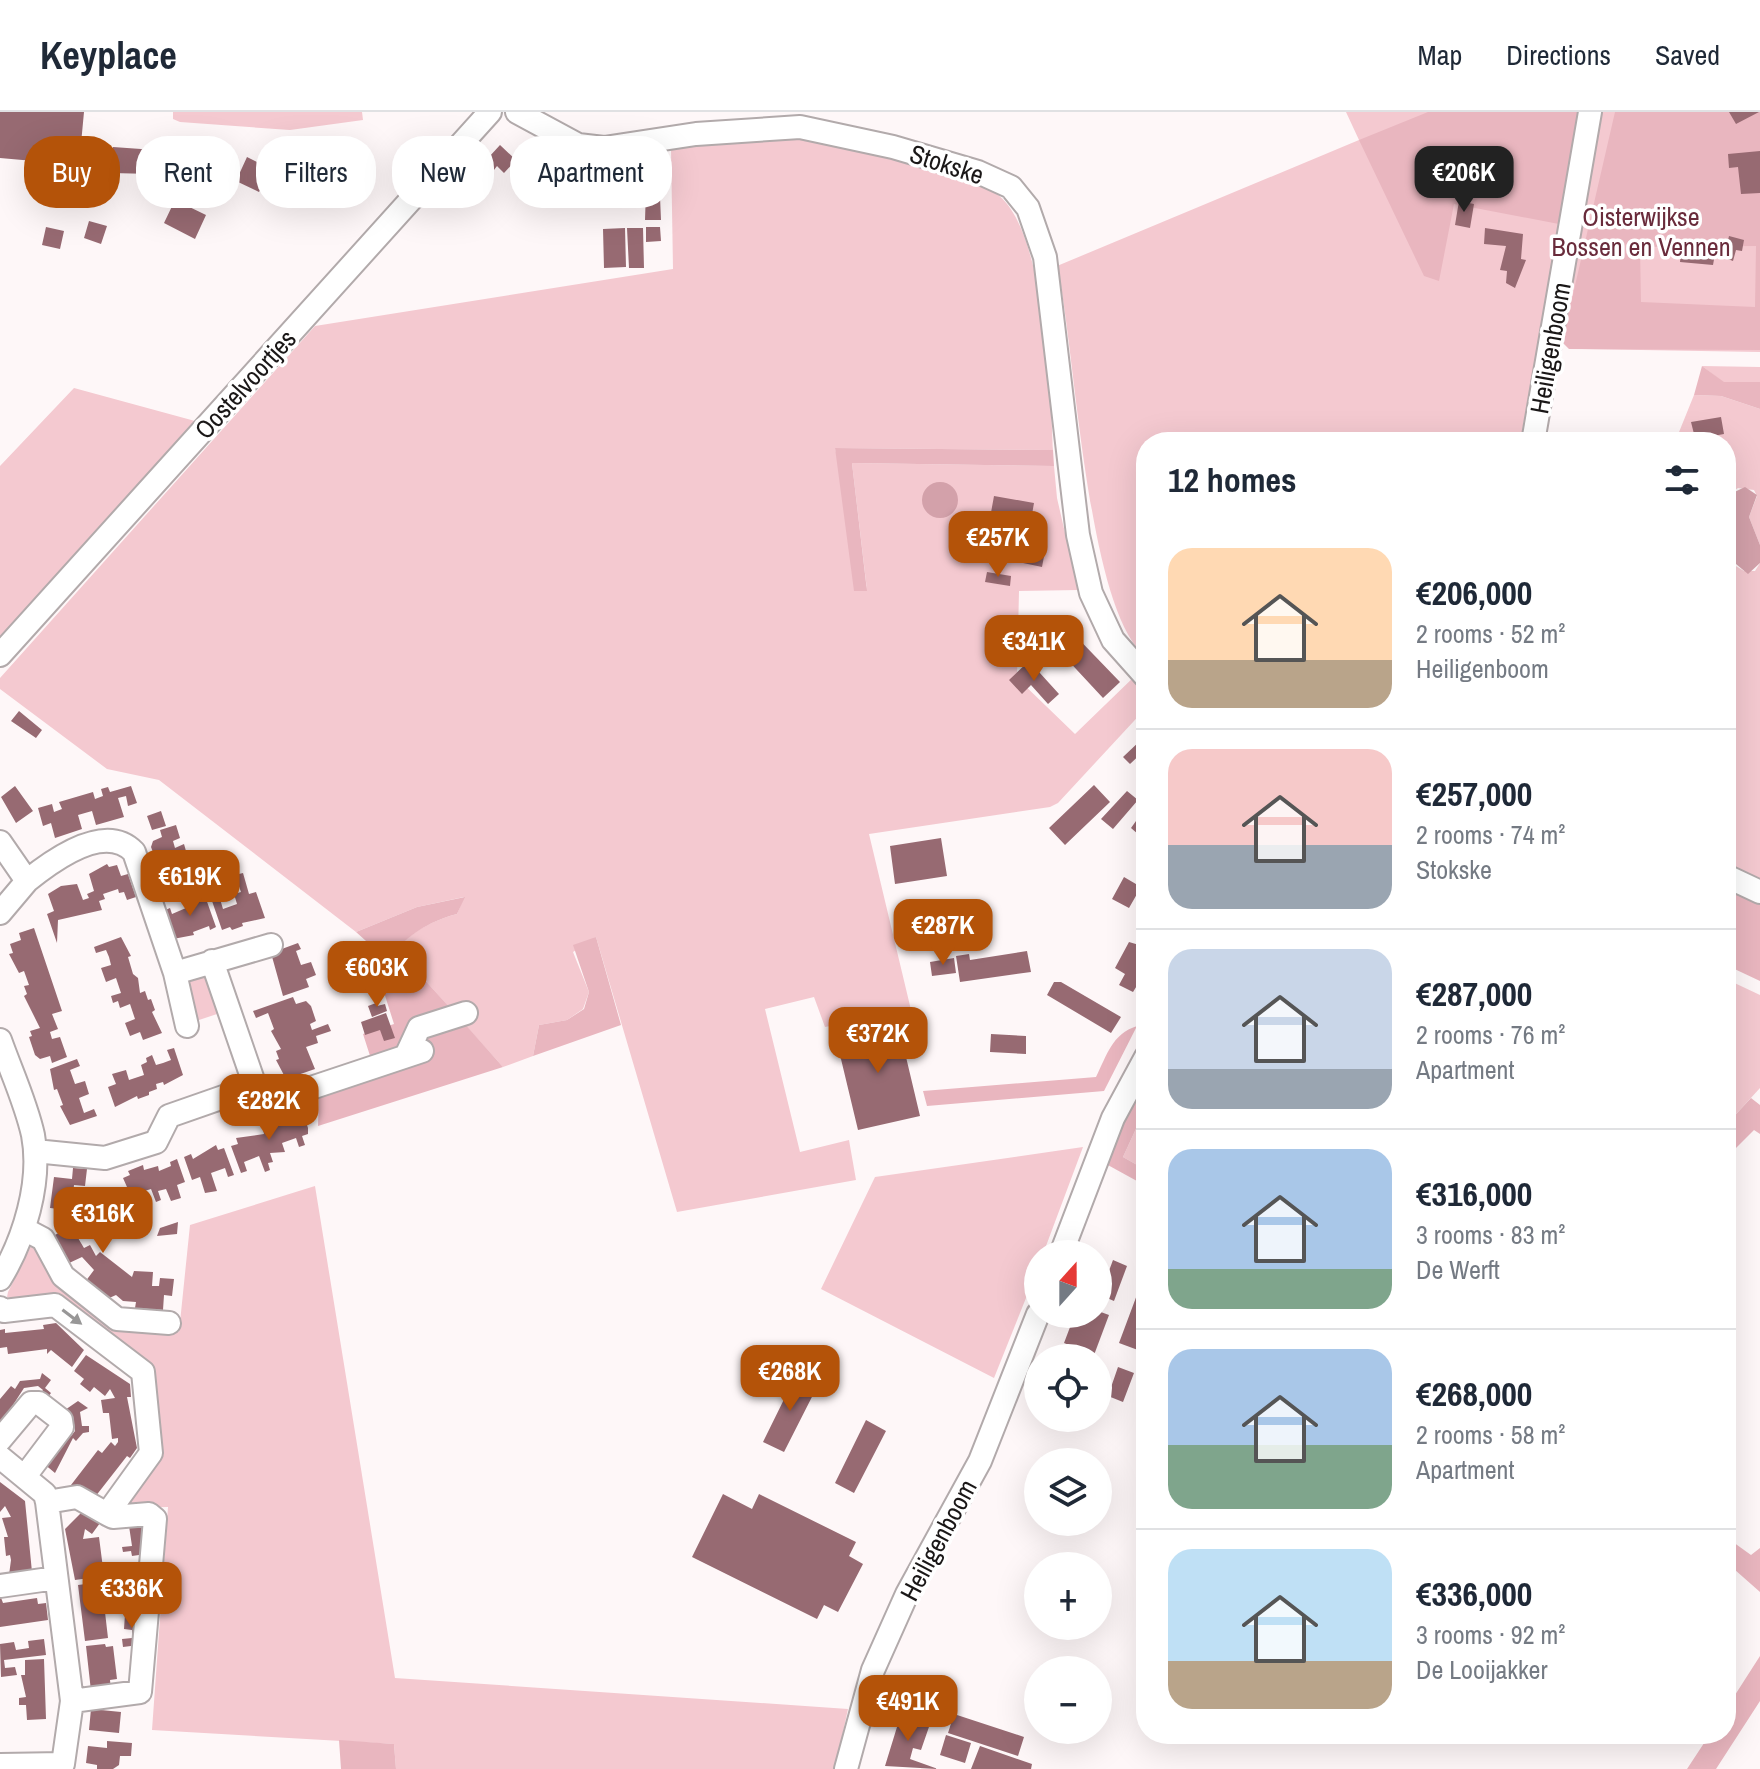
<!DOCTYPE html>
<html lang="en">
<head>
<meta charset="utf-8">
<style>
  :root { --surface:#fff; --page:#f2f2f3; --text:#1f2937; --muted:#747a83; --line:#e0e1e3; --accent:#b45309 }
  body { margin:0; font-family:"Archivo Narrow",sans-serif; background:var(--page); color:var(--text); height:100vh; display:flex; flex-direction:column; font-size:30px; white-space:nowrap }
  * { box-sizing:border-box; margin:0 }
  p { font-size:26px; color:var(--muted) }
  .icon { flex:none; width:44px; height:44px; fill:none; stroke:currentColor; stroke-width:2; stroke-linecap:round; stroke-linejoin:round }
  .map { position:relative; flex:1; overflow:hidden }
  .side { position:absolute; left:1136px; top:320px; width:600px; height:1312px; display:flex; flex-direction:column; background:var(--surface); border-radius:32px; box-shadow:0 8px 32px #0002 }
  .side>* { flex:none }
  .top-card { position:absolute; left:24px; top:24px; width:760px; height:72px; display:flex; gap:16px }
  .needle { width:52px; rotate:21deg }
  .tools { position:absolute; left:1024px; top:1128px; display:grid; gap:16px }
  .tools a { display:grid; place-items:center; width:88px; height:88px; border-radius:50%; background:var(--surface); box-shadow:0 8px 32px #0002; font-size:40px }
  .price { position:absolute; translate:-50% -68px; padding:0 18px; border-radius:16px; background:var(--accent); color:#fff; font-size:26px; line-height:52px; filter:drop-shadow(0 2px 4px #0008) }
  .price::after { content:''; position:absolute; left:50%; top:48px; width:24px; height:18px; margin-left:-12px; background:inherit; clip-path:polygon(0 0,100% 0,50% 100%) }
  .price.selected { background:#222; color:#fff }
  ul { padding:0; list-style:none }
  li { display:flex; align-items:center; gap:24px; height:200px; padding:0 32px }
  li+li { border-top:2px solid var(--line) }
  li span { display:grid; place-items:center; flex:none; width:224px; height:160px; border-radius:24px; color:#555 }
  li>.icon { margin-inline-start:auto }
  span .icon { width:96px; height:96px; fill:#fffc; stroke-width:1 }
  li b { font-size:34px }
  h2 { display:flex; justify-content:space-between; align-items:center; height:96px; padding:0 32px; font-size:34px }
  .chip { padding:0 28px; border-radius:32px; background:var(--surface); box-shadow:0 8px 32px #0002; font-size:28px; line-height:72px }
  .chip.selected { background:var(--accent); color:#fff }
  header { display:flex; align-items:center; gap:48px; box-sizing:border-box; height:112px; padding:0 40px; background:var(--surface); border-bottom:2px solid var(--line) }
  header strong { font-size:38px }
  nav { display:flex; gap:44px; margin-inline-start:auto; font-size:28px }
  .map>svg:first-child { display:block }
  .green { fill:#f4c9d0 }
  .forest { fill:#e9b6bf; fill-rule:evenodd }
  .water { fill:#d3a1aa }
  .building { fill:#976a72 }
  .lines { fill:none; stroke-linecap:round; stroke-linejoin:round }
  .minor-casing { stroke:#b2aaab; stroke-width:26 }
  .minor { stroke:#fff; stroke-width:22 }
  .oneway { fill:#989797 }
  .labels { text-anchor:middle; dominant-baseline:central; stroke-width:7; stroke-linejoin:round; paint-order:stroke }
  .street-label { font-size:26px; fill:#1a1717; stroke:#fff }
  .park-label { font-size:26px; fill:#692b3b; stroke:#fff }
</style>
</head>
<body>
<header>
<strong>Keyplace</strong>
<nav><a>Map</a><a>Directions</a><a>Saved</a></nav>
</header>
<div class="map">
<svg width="1760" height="1657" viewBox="0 0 1760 1657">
  <rect width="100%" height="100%" fill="#fef7f8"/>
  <!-- green -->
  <path class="green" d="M173 0H362L363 8 290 18 180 10 173 7Z
    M1346 0H1760V240L1582 237 1567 213 1543 205 1520 330H1146V545C1086 498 1076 236 1057 154L1359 28Z
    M786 24C836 36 960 55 997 82 1045 117 1051 281 1053 338L835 336 867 478 852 351 1054 354 1057 386 1078 478 1019 479 1017 566 1075 622 1137 562 1146 569V596L1058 691 1050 695 869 722 911 898 825 915 814 885 765 897 800 1040 849 1028 856 1068 677 1100 596 825 573 840 589 880 583 897 567 908 539 913 533 944 503 955 423 866 385 846C408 824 426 810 457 802L464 785 417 795 356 820 159 668 107 657 0 577V566L315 214 673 157 671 37Z
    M1702 254 1760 255V270L1724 271Z
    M74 276 195 309 0 530V354Z
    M1694 283 1721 284 1760 297V433L1749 405 1757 384 1754 378 1738 376 1726 384V330H1675Z
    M1731 451 1744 459H1755L1760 451V768L1726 753V453Z
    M210 861 223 900 193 910 183 865Z
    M1726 867 1760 883V976L1726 1013Z
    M1146 995V1058L1123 1045Z
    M1083 1035 1043 1142H1038V1156L994 1266 821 1177 875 1065Z
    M315 1074 395 1566 848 1597 835 1657H396L394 1632 152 1618 168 1395 126 1396 163 1339 154 1260 60 1186 13 1187 7 1185 8 1180 33 1130 65 1171 160 1217 179 1220 190 1113Z"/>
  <!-- forest -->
  <path class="forest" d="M1428 0H1585L1564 113 1454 92 1439 169 1424 164 1359 28Z
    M1615 0H1760V238L1569 237 1562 230ZM1756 134 1755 195 1641 190 1640 135Z
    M1702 254 1724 270H1760V297L1721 284 1694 283Z
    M835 336 1053 338 1054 354 852 351 867 479H854Z
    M1729 774 1760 790V869L1726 853V780Z
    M465 785 457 802C426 810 409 824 386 846L423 866 452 898 398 941 372 950 363 922 394 912 375 852 385 846 356 820 417 795Z
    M596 825 621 913 533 944 539 913 567 908 584 897 589 880 573 833Z
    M464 911 503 955 318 1014 319 983 423 924Z
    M1137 914 1104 979 927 994 923 979 1096 965C1107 943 1112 922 1137 914Z
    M1146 959V995L1123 1045 1146 1058V1074L1106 1052Z
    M1751 986 1760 993V1022L1754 1018 1726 1046V1013Z
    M1726 1425 1751 1443 1760 1436V1480L1726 1450Z
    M1760 1544V1589L1716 1657H1687L1710 1622H1726V1597Z
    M339 1628 394 1632 396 1657H341Z"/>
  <!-- water -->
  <path class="water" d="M922 388a18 18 0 1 1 36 0a18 18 0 1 1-36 0Z
    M1745 375 1757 383 1749 405 1760 433V451L1748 462 1736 452 1726 453V384Z"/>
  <!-- building -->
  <path class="building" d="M0 0H84L79 53 0 46Z
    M1729 0H1759L1736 12Z
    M181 27 230 39 226 57 177 44Z
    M500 33 516 48 504 61 497 54 478 79 467 69Z
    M113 35 155 38 153 62 111 61Z
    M1760 39V81L1741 82 1738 55 1729 56 1728 42Z
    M247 45 279 61 276 67 268 63 259 80 236 69Z
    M659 61 661 108H645L646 77 630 78V70L637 69V62Z
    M175 88 206 103 195 127 164 111Z
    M1459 89 1474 92 1470 116 1455 113Z
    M89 109 107 114 101 132 84 126Z
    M46 115 64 119 60 137 42 133Z
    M646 115H660L661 129 646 130Z
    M625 116 626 155 604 156 603 117Z
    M627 116H643L644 156H629Z
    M1485 116 1523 122 1521 147 1526 148 1515 176 1506 171 1507 159 1500 158 1506 134 1484 132Z
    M1729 124 1744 128 1742 139 1736 138 1733 149 1715 142 1713 153 1680 150 1681 140 1674 139 1675 132 1689 133 1690 137H1726Z
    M1721 305 1724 322 1713 324 1714 330H1696L1691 310Z
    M994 384 1034 391 1027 431 1046 434 1042 455 1023 451 1024 444 1013 441 1017 422 988 417Z
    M987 460 1011 464 1010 474 985 470Z
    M1066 514 1120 570 1103 586 1050 529Z
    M1029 549 1059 582 1048 592 1031 573 1022 582 1009 568Z
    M19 599 42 618 36 626 11 609Z
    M1142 627 1146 637 1130 652 1123 645Z
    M1094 673 1110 690 1065 733 1049 716Z
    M15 674 33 699 16 711 1 685Z
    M131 674 137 691 128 694 126 684 118 686 124 705 96 713 92 699 78 703 82 717 55 726 51 711 43 714 38 696 52 692 54 700 62 697 59 690 93 680 95 687 103 684 101 677 108 675 110 680Z
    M1127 679 1138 688 1113 717 1101 707Z
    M161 699 166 714 152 718 147 704Z
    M1146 708V729L1131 716 1136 709 1142 714Z
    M176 713 180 726 173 729 175 736 184 732 188 746 194 744 197 752 175 760 172 753 162 757 158 753 151 735 153 729 162 725 160 718Z
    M941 726 947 764 895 772 890 734Z
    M107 752 109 755 117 753 121 764 128 762 136 785 127 788 124 780 119 781 118 777 103 782 105 787 99 789 102 798 58 808 57 831 47 802 54 799 48 782 61 774 77 772 83 788 89 786 87 782 94 779 89 762Z
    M243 761 249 782 256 780 265 806 242 811 243 814 232 818 230 815 222 818 212 789 220 787 223 797 237 792 234 782 241 780 235 763Z
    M1124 765 1141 775 1129 796 1112 787Z
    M188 784 190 789 205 784 216 815 210 818 209 814 193 820 194 823 173 827 163 799 170 796 172 802 186 796 183 786Z
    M34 816 62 899 52 902 58 917 50 920 52 927 60 925 67 945 52 951 50 944 40 947 35 943 29 925 32 924 30 919 40 916 24 884 27 882 24 874 29 873 24 859 19 861 9 842 13 841 10 832 21 828 19 821Z
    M121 825 131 844 128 845 133 862 138 866 140 881 145 879 148 888 151 887 155 898 152 900 162 921 143 928 140 920 130 924 125 911 135 907 130 892 120 896 118 889 113 891 111 884 121 881 116 866 106 870 101 856 111 853 109 845 106 838 96 841 94 835Z
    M1129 830 1146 835 1142 851 1146 859 1133 880 1119 873 1125 862 1115 856Z
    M298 831 301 837 296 839 301 853 311 850 316 863 306 867 309 875 283 884 271 841Z
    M1027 839 1031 860 960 870 956 844 969 842 970 848Z
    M954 846 956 861 932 864 930 850Z
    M372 862 375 872 354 879 351 869Z
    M1054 870H1061L1121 905 1111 921 1047 883Z
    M293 885 296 892 306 889 311 894 316 909 310 912 312 918 328 912 331 919 316 924 318 931 306 935 315 957 286 967 276 948 279 947 276 939 281 937 271 919 274 917 268 901 256 906 253 899Z
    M376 891 377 894 385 892 387 899 372 905 368 894Z
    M386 901 395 926 384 929 380 918 365 923 361 910Z
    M897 907 920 1004 858 1018 835 922Z
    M991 922 1026 924V942L990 940Z
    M174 936 183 963 164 973 163 970 156 972 157 977 149 980V983L138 987 137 984 115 995 108 975 116 972 112 962 126 958 129 968 144 963 141 953 147 950 146 946 152 943 156 953 163 951 171 948 167 938Z
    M77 947 80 954 70 958 75 972 85 969 89 982 79 986 84 1001 94 997 97 1004 70 1013 60 994 63 993 57 977 54 978 50 957Z
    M288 1003 289 1008 296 1006 297 1010 305 1007 308 1016V1022L302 1024 305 1033 299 1035 296 1026 282 1031 285 1040 270 1041 273 1050 268 1051 270 1058 265 1060 259 1044 244 1050 247 1059 241 1061 231 1034 238 1032 236 1026 264 1022 263 1017 276 1013 274 1008Z
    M216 1033 218 1038 224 1036 234 1063 228 1065 225 1056 211 1061 217 1079 205 1081 200 1065 192 1068 184 1045 191 1042 193 1047Z
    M177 1047 185 1070 177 1073 181 1086 171 1089 166 1077 158 1079 161 1088 156 1090 151 1077 135 1082 138 1091 124 1096 118 1078 127 1075 123 1066 130 1063 128 1059 143 1053 144 1058 158 1054 159 1059 171 1054 170 1050Z
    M73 1056 87 1057 85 1074 74 1073 72 1093 83 1094 81 1104 72 1107 77 1106 82 1117 75 1121 84 1136 90 1133 96 1144 100 1140 132 1165 134 1159 153 1160 152 1174H159L160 1166 174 1167 172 1184 164 1183 163 1198 135 1196 136 1190 123 1189 116 1183 107 1187 85 1170 94 1158 82 1145 67 1152 53 1124 68 1116 64 1109 68 1098 50 1096 54 1065 72 1067Z
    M178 1110 177 1122 157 1124 160 1116Z
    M1113 1148 1127 1154 1114 1189 1100 1183Z
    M1141 1172 1146 1174 1143 1207 1146 1241 1119 1231Z
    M1098 1199 1109 1203 1094 1243 1064 1231 1075 1202H1098Z
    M56 1211 84 1238 72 1255 51 1238 47 1242V1237L8 1242 7 1235 0 1236V1218L5 1217V1221L44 1217 43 1213Z
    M86 1243 130 1272 131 1285H127L137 1336 130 1346 127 1344 95 1385 79 1373 76 1377 71 1373 98 1338 102 1341 111 1330 115 1334 118 1330V1326L112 1327 109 1301H103L101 1288 115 1286 110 1277 105 1284 94 1275 90 1280 80 1272 84 1267 74 1259Z
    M1118 1255 1134 1261 1123 1290 1108 1284Z
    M42 1261 51 1268 45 1276 51 1281 46 1288 40 1283 43 1278 38 1274 24 1276 0 1313V1287L11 1274 15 1277 20 1269 40 1267Z
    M796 1263 818 1273 784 1340 763 1330Z
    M78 1289 88 1296 80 1300 82 1314H89V1320L83 1321 76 1329 73 1326 55 1361 43 1351 67 1322 71 1324 75 1319 73 1304 62 1300Z
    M866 1308 886 1319 854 1381 835 1371Z
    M0 1370 25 1389 32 1460 9 1463 11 1448 10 1443 6 1444 4 1425H8L2 1406 11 1405 5 1394 0 1400Z
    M723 1382 752 1397 759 1382 856 1430 849 1444 863 1452 838 1500 824 1493 817 1507 692 1445Z
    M84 1398 100 1411 92 1422 85 1417 83 1427 99 1425 104 1464 75 1468 65 1417Z
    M145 1412 146 1442 132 1444 131 1439 123 1440 122 1435 132 1434 129 1414Z
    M101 1470 102 1477 109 1476 110 1483H103L108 1526 85 1529 78 1473Z
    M127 1474 143 1475 142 1491 126 1490Z
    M0 1483 3 1491 37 1486 38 1492 46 1491 48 1508 0 1515Z
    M125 1502 141 1503 139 1533 123 1535 122 1527 132 1526V1518L124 1517Z
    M44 1527 46 1543 4 1548 5 1556 15 1555 17 1563 1 1565 0 1532 14 1530 16 1538 29 1536 28 1529Z
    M105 1532 106 1535 113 1534 117 1567 110 1568 111 1577 91 1579 86 1534Z
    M44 1547 46 1607 27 1608 26 1593H19V1586L26 1585 21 1563H25V1548Z
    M91 1597 121 1600 119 1621 89 1618Z
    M901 1602 930 1612 921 1638 913 1636 910 1647 938 1657 885 1654Z
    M954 1602 1024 1625 1018 1644 948 1621Z
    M946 1623 971 1631 965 1651 940 1643Z
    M107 1629 132 1631 131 1644H120L119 1653 113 1657H97V1653L86 1651 88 1634 107 1636Z
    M980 1634 1032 1652 1031 1657H971Z"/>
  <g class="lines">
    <!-- minor casing -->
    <g class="minor-casing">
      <path id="minor" d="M517 0 578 33 604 36 696 22 800 15 893 35 978 60 1011 75 1028 96 1045 145 1078 423 1091 481 1113 528 1146 565
        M1533 330 1590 0
        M0 543 490 0
        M0 730 27 769 0 801
        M1726 764 1760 780
        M27 769C53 748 105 710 134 740L175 861 187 914
        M212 849 255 974
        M175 861 271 833
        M0 928C11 959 26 991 33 1023 42 1070 24 1128 0 1167
        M406 944 419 916 466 901
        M35 1039 105 1046 156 1030 169 1004 255 974 266 991 422 939
        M24 1117 43 1127 63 1164 117 1207 169 1211
        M1061 1142 1113 1006 1146 945
        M0 1196 4 1199 55 1193 143 1260 151 1341 107 1402 77 1385 47 1390
        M0 1328 31 1291H39L61 1308 62 1315 25 1364
        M0 1345 45 1382 47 1390 72 1589 63 1652 0 1653
        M0 1474 56 1466
        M72 1589 140 1580 155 1407 149 1402 113 1405 107 1402
        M846 1657 873 1558 907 1482 980 1349 1038 1202"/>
    </g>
    <!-- minor -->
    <use href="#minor" class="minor"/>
  </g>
  <!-- one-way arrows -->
  <defs><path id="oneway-solid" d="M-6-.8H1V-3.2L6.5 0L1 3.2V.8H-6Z" transform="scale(2)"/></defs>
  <use class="oneway" href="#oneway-solid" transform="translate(72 1205) rotate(37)"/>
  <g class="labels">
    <!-- street labels -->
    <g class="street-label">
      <text transform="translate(947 52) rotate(18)">Stokske</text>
      <text transform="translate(1550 236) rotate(-80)">Heiligenboom</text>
      <text transform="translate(245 272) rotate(-48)">Oostelvoortjes</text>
      <text transform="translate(938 1428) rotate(-62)">Heiligenboom</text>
    </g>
    <!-- park labels -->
    <g class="park-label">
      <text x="1641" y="104">Oisterwijkse<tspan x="1641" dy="30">Bossen en Vennen</tspan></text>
    </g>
  </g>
</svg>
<div class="tools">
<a><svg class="needle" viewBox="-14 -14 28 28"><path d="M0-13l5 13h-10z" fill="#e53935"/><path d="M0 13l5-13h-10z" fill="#747a83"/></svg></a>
<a><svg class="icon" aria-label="locate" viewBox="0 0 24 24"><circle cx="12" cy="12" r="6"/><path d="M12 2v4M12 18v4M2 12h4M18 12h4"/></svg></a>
<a><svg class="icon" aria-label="layers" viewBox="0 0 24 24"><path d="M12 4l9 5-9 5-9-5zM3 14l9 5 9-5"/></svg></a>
<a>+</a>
<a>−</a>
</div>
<b class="price selected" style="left:1464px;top:102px">€206K</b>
<b class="price" style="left:998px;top:467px">€257K</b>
<b class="price" style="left:1034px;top:571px">€341K</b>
<b class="price" style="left:190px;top:806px">€619K</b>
<b class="price" style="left:943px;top:855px">€287K</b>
<b class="price" style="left:377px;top:897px">€603K</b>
<b class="price" style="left:878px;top:963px">€372K</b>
<b class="price" style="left:269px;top:1030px">€282K</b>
<b class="price" style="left:103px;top:1143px">€316K</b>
<b class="price" style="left:790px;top:1301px">€268K</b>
<b class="price" style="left:132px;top:1518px">€336K</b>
<b class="price" style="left:908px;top:1631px">€491K</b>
<div class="top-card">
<a class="chip selected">Buy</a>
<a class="chip">Rent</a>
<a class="chip">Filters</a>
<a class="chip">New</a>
<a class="chip">Apartment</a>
</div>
<section class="side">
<h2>12 homes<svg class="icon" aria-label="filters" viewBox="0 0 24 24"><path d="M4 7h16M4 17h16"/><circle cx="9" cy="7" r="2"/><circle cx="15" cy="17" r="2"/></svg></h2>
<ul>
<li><span style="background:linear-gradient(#ffd9b3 70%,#b9a48a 0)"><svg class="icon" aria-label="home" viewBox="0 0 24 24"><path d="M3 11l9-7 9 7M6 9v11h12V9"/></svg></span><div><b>€206,000</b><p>2 rooms · 52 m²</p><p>Heiligenboom</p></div></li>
<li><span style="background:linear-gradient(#f6c9c9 60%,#9aa5b1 0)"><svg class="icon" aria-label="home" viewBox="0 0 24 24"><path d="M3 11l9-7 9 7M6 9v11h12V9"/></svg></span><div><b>€257,000</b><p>2 rooms · 74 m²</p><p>Stokske</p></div></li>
<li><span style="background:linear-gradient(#c9d6e8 75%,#9aa5b1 0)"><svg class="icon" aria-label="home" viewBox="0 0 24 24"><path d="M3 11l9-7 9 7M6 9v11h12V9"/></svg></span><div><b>€287,000</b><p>2 rooms · 76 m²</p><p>Apartment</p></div></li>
<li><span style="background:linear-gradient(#a9c7e8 75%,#7fa58c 0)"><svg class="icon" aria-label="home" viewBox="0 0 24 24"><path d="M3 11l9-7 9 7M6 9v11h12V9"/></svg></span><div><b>€316,000</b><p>3 rooms · 83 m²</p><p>De Werft</p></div></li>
<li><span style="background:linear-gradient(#a9c7e8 60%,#7fa58c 0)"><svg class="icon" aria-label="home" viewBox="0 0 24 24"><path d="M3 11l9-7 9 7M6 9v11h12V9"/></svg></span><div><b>€268,000</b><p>2 rooms · 58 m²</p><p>Apartment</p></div></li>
<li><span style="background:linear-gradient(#bfe0f5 70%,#b9a48a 0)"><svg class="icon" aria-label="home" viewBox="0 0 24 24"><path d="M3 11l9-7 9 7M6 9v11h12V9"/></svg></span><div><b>€336,000</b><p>3 rooms · 92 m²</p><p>De Looijakker</p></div></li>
</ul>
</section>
</div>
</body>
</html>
